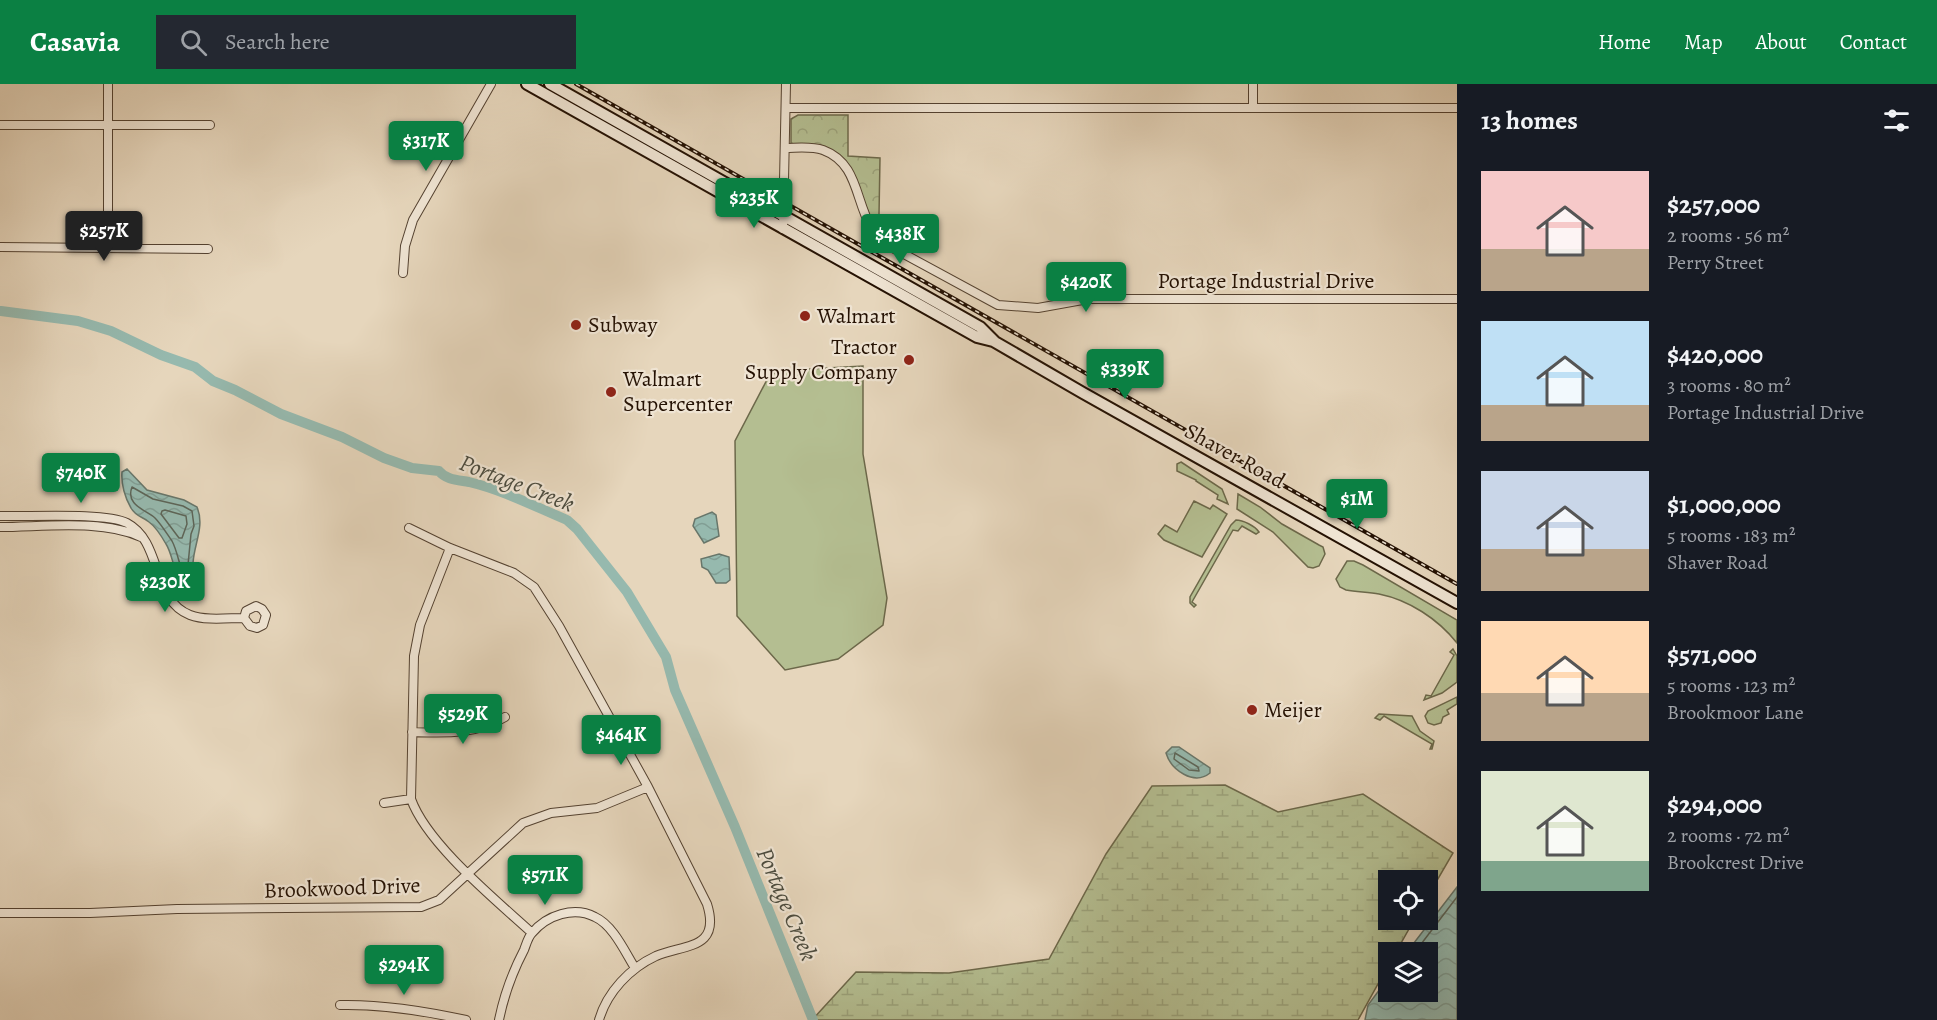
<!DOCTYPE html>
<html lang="en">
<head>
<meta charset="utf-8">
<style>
  :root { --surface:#171b24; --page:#242831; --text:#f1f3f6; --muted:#9ea1a6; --accent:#0b8043 }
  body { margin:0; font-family:Alegreya,serif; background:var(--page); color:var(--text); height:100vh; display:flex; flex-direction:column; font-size:22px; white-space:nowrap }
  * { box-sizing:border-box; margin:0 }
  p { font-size:20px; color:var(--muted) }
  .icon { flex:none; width:33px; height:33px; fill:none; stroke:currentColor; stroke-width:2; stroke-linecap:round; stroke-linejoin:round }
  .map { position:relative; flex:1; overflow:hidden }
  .details { display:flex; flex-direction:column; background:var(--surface); width:480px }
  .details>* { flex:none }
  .tools { position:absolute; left:1378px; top:786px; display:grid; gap:12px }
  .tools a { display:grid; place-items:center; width:60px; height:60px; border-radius:0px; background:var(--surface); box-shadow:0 6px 24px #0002; font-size:30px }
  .price { position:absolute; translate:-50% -51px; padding:0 14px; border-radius:6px; background:var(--accent); color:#fff; font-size:20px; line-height:39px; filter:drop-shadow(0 2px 3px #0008) }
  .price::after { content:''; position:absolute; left:50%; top:36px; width:18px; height:14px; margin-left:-9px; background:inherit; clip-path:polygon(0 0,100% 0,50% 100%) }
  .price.current { background:#222; color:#fff }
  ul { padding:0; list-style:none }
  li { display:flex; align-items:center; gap:18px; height:150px; padding:0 24px }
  li span { display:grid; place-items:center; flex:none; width:168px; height:120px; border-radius:0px; color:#555 }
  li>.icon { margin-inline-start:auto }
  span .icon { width:72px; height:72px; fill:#fffc; stroke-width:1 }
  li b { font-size:26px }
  h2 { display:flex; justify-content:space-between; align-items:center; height:72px; padding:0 24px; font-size:26px }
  header { display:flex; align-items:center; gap:36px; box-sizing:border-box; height:84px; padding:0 30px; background:var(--accent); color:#fff }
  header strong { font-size:28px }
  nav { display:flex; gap:33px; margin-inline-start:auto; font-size:21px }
  .search { width:420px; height:54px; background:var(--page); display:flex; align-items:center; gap:15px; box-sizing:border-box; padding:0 21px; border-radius:0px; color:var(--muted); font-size:22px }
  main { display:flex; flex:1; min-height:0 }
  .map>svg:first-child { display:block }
  .green { fill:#b4be91; stroke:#6c684a; stroke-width:1.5 }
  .forest { fill:url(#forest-crowns); stroke:#6c684a; stroke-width:1.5 }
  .wetland { fill:url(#wetland-marsh); stroke:#6c684a; stroke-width:1.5 }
  .water { fill:url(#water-waves); stroke:#68766a; stroke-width:1.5 }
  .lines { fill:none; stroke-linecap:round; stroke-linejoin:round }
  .shore { stroke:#5d6558; stroke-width:1.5 }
  .river { stroke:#96b9ae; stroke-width:10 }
  .street-casing { stroke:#544231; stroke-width:10 }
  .secondary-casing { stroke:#241103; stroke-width:14 }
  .street { stroke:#efe4d3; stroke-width:8 }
  .secondary { stroke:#efe4d3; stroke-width:10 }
  .rail-casing { stroke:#241103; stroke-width:4 }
  .rail { stroke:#efe4d3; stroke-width:1.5; stroke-dasharray:4.5; stroke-linecap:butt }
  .poi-dot { fill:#8f2418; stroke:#efe4d3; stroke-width:2 }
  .labels { text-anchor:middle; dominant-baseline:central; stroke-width:4.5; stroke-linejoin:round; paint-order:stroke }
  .street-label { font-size:22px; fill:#241103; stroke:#efe4d3 }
  .poi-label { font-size:22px; fill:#241103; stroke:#efe4d3; text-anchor:start }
  .water-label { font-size:24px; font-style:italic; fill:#4c4c3f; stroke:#efe4d3 }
</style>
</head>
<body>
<header>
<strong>Casavia</strong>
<div class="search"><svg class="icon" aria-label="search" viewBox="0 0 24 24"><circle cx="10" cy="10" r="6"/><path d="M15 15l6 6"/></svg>Search here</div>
<nav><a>Home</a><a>Map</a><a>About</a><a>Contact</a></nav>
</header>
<main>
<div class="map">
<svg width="1457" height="936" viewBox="0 0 1457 936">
  <defs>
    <pattern id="forest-crowns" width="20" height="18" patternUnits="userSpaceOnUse" patternTransform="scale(1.5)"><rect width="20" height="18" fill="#b4be91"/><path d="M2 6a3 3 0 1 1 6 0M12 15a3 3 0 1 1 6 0" fill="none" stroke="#9ba27b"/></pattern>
    <pattern id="wetland-marsh" width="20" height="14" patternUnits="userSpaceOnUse" patternTransform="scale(1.5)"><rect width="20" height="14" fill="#b4be91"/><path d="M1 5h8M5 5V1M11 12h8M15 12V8" fill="none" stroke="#9ba27b"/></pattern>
    <pattern id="water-waves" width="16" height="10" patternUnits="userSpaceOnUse" patternTransform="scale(1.5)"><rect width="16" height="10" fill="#96b9ae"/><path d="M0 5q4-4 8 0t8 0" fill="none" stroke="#819e94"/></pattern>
  </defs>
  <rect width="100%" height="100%" fill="#e6d6bc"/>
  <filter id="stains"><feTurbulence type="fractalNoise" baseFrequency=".00333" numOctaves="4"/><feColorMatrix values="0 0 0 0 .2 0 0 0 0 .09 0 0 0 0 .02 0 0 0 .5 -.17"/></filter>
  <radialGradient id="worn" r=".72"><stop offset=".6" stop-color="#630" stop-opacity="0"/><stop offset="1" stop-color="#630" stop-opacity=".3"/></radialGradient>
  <!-- green -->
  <path class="green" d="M863 282V370L887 514 883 541 838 575 785 586 737 532 735 357 770 290 790 286Z
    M1181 378 1222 405 1228 420 1217 415 1218 411 1196 397V396L1177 387V380Z
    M1238 410 1260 423 1282 440 1319 461 1323 463 1325 470 1319 482 1313 484 1308 483 1273 448 1237 425Z
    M1194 417 1210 425 1213 421 1227 430 1202 473 1164 456 1158 450 1165 441 1177 448Z
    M1236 436C1243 436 1255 442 1259 448L1256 450 1242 442 1238 447 1233 446 1192 518 1196 521 1194 523 1190 519V513L1231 441Z
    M1347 477H1354L1363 481 1457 536V559C1438 535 1409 516 1379 510 1368 508 1357 508 1346 506L1340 503 1336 495Z
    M1453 565 1457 572V598L1442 609 1424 616 1426 611 1431 612 1454 571 1450 568Z
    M1457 613V620L1447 626 1449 630 1443 633 1441 639 1434 641 1428 639 1425 632 1428 627Z
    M1379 630 1412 632 1420 647 1434 657 1432 665H1430L1432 660 1384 632 1380 636 1375 634Z"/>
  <!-- forest -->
  <path class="forest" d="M798 31H848V72L880 74 879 131 870 132 853 90 845 78 791 59V35Z"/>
  <!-- wetland -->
  <path class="wetland" d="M1225 701 1278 728 1363 710 1453 769 1428 812V796H1389V836H1414L1396 868H1389V880L1358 936H812L856 888 949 889 1049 875 1106 770 1152 702Z"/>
  <!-- water -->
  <path class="water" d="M127 385 147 406 184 416 197 423C205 442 194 460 193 479 193 490 201 497 197 507 175 511 175 473 166 460 162 453 156 443 149 438 142 432 136 433 131 424 125 414 121 400 122 388Z
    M712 428 716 431 719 452 704 459 693 442 695 435Z
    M719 470 729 473 730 496 726 499H716L708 486 702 483 701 475Z
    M1172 663H1179L1210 684V689C1194 702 1171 686 1166 669Z
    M1457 803V936H1365L1368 921 1389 893V908H1428V868H1407Z"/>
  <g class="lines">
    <!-- shore -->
    <path class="shore" d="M132 403 153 415 183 422 192 427 194 442 191 450 187 491 183 489C179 480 177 466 172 457 167 450 161 440 155 434 146 426 125 421 132 403Z
      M165 426 186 432 187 440 182 454H179L161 430 162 427Z
      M1175 669 1198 683 1199 687 1189 686 1174 675Z
      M1415 868 1457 813"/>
    <!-- river -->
    <path class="river" d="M1 227 78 237 111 247 161 271 195 283 213 297 235 306 281 330 342 353 384 374 412 384 439 387C446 396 458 396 469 398 503 406 536 423 567 436L577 445 627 508 666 573 675 606 735 743 813 936"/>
    <!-- street casing -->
    <g class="street-casing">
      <path id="street" d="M108 0V165
        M786 24H1457
        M1253 24V0
        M0 41H210
        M785 64C797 64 811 62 823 66 858 79 855 116 871 143 876 151 884 157 891 163L998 221 1038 224 1088 215H1457
        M783 145 786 0
        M0 163 208 165
        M403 189 405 162 413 136 491 0
        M0 432C28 433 105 428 127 439 163 458 151 516 190 531 206 537 228 534 244 534L246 527 256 522 262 525 266 531 263 541 257 544 250 542 244 534
        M0 443C43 443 102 435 141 453
        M409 444 450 464 514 489 534 503 559 542 648 703 707 820C721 865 686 860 656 872 630 884 607 908 599 936
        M450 464 420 541 414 572 411 715C427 760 496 816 532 849
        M412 648C445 649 475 651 505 633
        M384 719 411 715
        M0 829H90L177 825 421 823 439 816 523 739 551 729 597 724 648 703
        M340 921C382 920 425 927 466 936
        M499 936C504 911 512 889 524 866 526 861 528 853 532 849 547 831 574 822 595 833 613 841 625 868 635 884"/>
    </g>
    <!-- secondary casing -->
    <g class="secondary-casing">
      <path id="secondary" d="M527 0 977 253 993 257
        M550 0 980 243 995 258 1083 309 1457 519"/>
    </g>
    <!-- street -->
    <use href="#street" class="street"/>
    <!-- secondary -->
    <use href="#secondary" class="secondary"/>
    <!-- rail casing -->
    <g class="rail-casing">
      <path id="rail" d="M576 0 1457 500"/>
    </g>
    <!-- rail -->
    <use href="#rail" class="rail"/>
  </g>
  <!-- markers -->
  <g class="poi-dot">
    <circle cx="805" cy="232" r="6"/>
    <circle cx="576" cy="241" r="6"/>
    <circle cx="909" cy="276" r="6"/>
    <circle cx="611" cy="308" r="6"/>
    <circle cx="1252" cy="626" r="6"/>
  </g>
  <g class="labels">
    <!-- street labels -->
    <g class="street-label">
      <text x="1266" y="197">Portage Industrial Drive</text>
      <text transform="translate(1235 372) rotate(29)">Shaver Road</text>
      <text transform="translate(342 804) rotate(-2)">Brookwood Drive</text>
    </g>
    <!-- poi labels -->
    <g class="poi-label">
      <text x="817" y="232">Walmart</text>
      <text x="588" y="241">Subway</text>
      <text x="897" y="263" text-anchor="end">Tractor<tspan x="897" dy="25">Supply Company</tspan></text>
      <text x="623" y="295">Walmart<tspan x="623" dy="25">Supercenter</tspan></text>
      <text x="1264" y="626">Meijer</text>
    </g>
    <!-- water labels -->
    <g class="water-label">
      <text transform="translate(517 399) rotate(21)">Portage Creek</text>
      <text transform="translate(787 820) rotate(67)">Portage Creek</text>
    </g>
  </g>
  <rect width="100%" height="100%" filter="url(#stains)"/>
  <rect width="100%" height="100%" fill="url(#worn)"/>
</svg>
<div class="tools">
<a><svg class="icon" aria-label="locate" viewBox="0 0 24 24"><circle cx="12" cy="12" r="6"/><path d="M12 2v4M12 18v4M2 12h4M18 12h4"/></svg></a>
<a><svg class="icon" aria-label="layers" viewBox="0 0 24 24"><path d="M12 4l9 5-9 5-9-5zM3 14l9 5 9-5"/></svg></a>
</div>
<b class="price" style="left:426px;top:88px">$317K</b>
<b class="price" style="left:754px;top:145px">$235K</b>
<b class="price current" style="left:104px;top:178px">$257K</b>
<b class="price" style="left:900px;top:181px">$438K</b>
<b class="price" style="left:1086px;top:229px">$420K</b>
<b class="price" style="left:1125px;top:316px">$339K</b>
<b class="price" style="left:81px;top:420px">$740K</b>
<b class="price" style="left:1357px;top:446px">$1M</b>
<b class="price" style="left:165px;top:529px">$230K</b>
<b class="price" style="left:463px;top:661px">$529K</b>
<b class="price" style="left:621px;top:682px">$464K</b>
<b class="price" style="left:545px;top:822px">$571K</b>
<b class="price" style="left:404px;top:912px">$294K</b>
</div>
<section class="details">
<h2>13 homes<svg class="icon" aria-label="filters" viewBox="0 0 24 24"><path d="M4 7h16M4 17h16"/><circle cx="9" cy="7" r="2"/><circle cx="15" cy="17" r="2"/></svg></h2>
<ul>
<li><span style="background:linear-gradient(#f6c9c9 65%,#b9a48a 0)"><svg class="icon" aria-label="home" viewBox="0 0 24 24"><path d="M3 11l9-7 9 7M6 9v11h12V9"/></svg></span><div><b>$257,000</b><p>2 rooms · 56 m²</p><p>Perry Street</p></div></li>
<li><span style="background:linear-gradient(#bfe0f5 70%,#b9a48a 0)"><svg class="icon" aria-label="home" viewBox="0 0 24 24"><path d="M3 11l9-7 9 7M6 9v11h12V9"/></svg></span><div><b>$420,000</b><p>3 rooms · 80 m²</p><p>Portage Industrial Drive</p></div></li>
<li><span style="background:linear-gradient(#c9d6e8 65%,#b9a48a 0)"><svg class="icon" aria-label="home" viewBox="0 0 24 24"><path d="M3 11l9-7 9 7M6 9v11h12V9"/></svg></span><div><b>$1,000,000</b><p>5 rooms · 183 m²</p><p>Shaver Road</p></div></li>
<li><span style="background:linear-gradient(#ffd9b3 60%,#b9a48a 0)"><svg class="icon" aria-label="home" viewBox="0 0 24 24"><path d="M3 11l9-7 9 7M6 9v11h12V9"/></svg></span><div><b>$571,000</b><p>5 rooms · 123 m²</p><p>Brookmoor Lane</p></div></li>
<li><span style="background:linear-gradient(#dfe7d0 75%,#7fa58c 0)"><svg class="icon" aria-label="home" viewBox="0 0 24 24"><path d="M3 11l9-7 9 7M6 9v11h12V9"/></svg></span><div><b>$294,000</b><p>2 rooms · 72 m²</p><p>Brookcrest Drive</p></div></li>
</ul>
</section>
</main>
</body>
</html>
